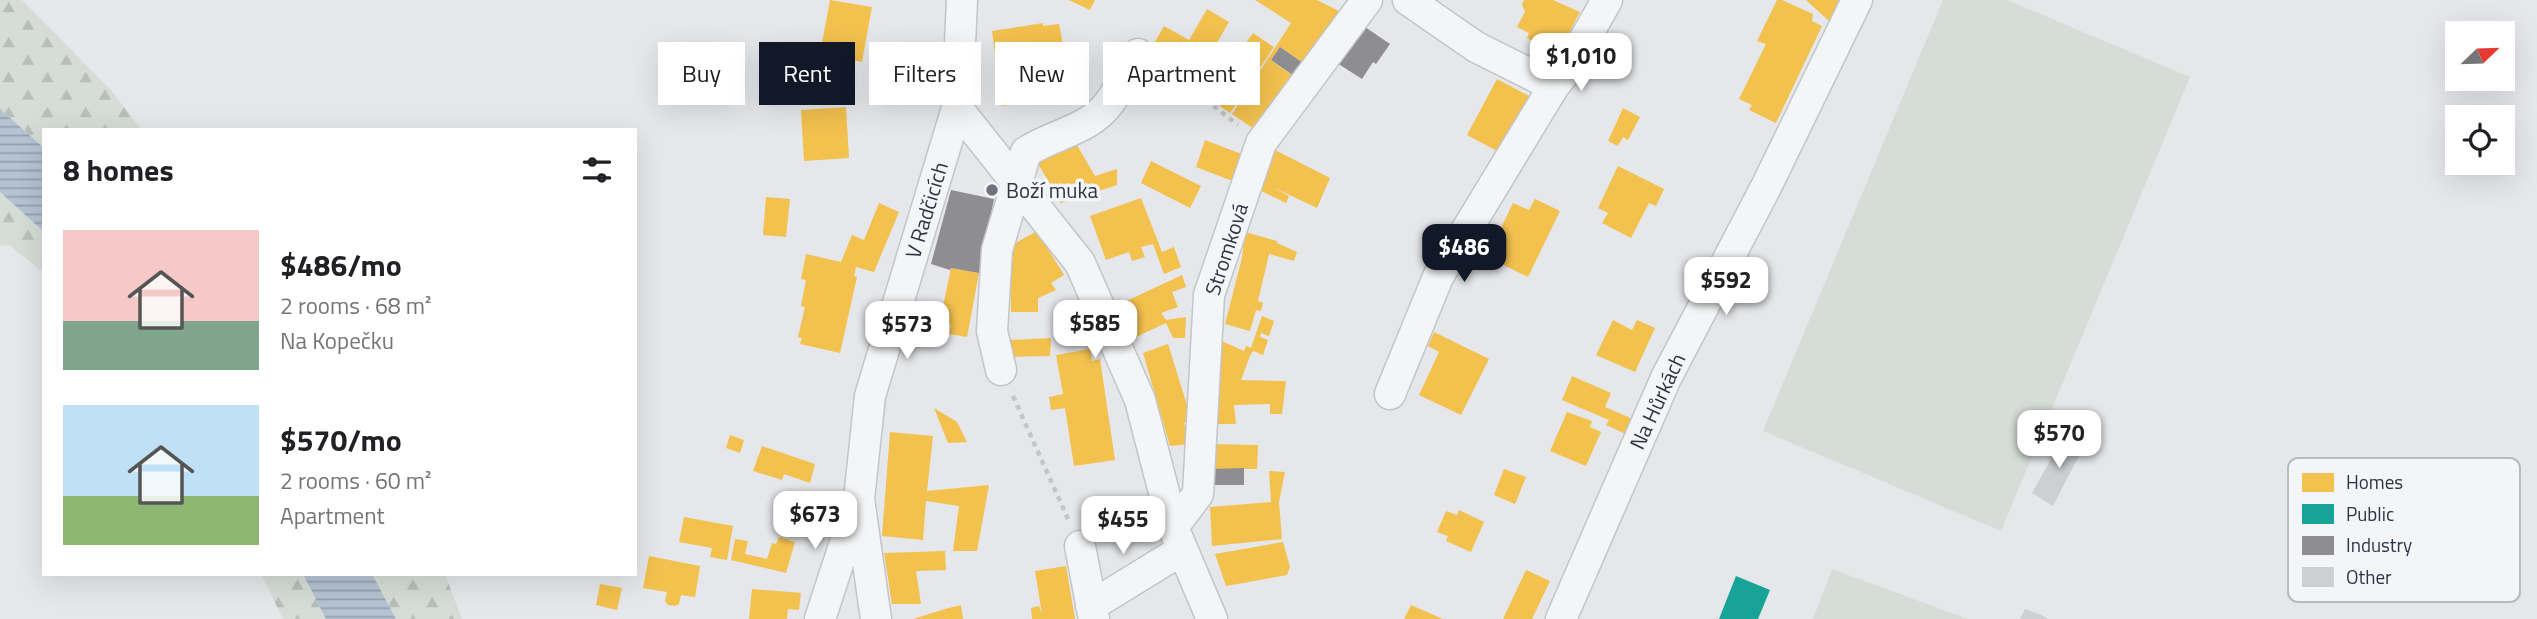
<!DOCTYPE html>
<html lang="en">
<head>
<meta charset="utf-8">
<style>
  :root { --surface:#fff; --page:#f2f2f2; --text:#202124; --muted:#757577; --accent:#111827 }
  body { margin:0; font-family:"Titillium Web",sans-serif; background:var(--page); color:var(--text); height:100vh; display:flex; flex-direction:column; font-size:26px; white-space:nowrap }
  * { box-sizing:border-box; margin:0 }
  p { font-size:23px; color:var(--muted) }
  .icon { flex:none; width:38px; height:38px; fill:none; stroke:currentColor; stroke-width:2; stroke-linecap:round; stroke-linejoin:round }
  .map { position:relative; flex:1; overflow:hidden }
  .side { position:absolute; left:42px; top:128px; width:595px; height:448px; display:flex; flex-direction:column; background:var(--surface); border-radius:0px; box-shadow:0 7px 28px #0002 }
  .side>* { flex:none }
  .guide { position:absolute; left:658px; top:42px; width:665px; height:63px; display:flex; gap:14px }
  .needle { width:46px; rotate:67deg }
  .fabs { position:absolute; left:2445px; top:21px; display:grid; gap:14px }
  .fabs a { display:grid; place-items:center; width:70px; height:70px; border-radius:0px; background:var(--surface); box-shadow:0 7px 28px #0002; font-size:35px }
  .price { position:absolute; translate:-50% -60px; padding:0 16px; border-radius:14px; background:#fff; color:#222; font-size:23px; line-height:46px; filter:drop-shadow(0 2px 4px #0008) }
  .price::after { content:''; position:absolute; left:50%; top:42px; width:21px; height:16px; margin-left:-10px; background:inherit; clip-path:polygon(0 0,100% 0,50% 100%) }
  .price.selected { background:var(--accent); color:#fff }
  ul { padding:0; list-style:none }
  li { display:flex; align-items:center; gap:21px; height:175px; padding:0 21px }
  li span { display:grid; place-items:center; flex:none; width:196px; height:140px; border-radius:0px; color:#555 }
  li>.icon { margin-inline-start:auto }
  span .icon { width:84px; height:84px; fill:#fffc; stroke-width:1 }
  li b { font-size:30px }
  h2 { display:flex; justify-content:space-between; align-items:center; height:84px; padding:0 21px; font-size:30px }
  .chip { padding:0 24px; border-radius:0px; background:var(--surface); box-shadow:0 7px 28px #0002; font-size:24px; line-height:63px }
  .chip.selected { background:var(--accent); color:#fff }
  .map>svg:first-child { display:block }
  .green { fill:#d6ddd6 }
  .forest { fill:url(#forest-firs) }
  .water { fill:url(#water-rules) }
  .homes { fill:#f2c14e }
  .public { fill:#17a398 }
  .industry { fill:#8d8d92 }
  .building { fill:#cdcfd2 }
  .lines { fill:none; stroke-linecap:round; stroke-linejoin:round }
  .minor-casing { stroke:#c3c5c8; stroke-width:33 }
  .path { stroke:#c3c5c8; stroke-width:4.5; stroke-dasharray:5 5; stroke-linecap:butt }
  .minor { stroke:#f4f5f6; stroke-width:30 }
  .poi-dot { fill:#6d737d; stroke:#f3f5f8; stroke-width:2.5 }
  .labels { text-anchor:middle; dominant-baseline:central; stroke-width:7; stroke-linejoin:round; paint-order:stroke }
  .poi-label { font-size:21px; fill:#2c3542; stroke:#f3f5f8; text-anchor:start }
  .street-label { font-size:21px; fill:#2c3542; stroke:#f3f5f8 }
  .key { fill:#f3f5f8; stroke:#b7bbc1; stroke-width:2 }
  .key-label { font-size:19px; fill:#2c3542 }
</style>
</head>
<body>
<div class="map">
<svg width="2537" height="619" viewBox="0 0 2537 619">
  <defs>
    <pattern id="forest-firs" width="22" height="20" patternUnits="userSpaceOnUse" patternTransform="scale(1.75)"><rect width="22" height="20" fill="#d6ddd6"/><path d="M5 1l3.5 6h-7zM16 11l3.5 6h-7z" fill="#b8beb9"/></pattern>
    <pattern id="water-rules" width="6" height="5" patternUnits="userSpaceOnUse" patternTransform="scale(1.75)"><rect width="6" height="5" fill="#b5c4d3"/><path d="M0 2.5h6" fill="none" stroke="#93a0ad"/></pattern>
  </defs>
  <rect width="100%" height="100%" fill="#e5e7ea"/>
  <!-- green -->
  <path class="green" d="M1943 0H2007L2190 77 2001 531 1763 431Z
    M1832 569 1968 619H1813Z"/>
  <!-- forest -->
  <path class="forest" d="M0 0H22L110 89 141 129 44 130V148L0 109Z
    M0 192 44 232V273L9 245 0 246Z
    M261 574H303L326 619H283Z
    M372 574H445L462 619H396Z"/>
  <!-- water -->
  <path class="water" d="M0 109 44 148V232L0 192Z
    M303 574H372L396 619H326Z"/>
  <!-- homes -->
  <path class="homes" d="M830 0 872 7 862 62 820 54Z
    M1069 0H1095L1090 10Z
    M1255 0H1317L1339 11 1303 63 1280 47 1271 60 1269 59 1292 75 1254 129 1232 114 1291 23Z
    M1524 0H1553L1580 12 1560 50 1546 42 1544 47 1527 38 1529 33 1517 27 1525 12 1522 4Z
    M1777 0H1782L1813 14 1812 21 1822 26 1776 123 1749 110 1752 105 1739 99 1766 44 1757 41Z
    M1806 0H1839L1829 21Z
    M1207 9 1229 22 1196 79 1149 52 1164 26 1189 40Z
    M1043 23V26L1059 24 1063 45 1071 44 1074 64 1066 65 1067 81 1045 84 1046 100 1002 106 992 31Z
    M1253 33 1274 47 1230 113 1208 98 1216 85 1205 78 1217 61 1228 68Z
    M1497 79 1529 96 1499 152 1467 135Z
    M846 107 849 158 804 161 801 110Z
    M1623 108 1640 117 1628 140 1623 137 1618 146 1608 141Z
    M1205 140 1244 155 1235 182 1196 167Z
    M1077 145 1095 176 1117 169V185L1061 203 1037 162Z
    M1273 149 1330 178 1317 208 1273 187 1289 196 1286 203 1255 188Z
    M1151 161 1201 186 1190 208 1141 183Z
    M1618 166 1664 189 1656 206 1649 203 1631 238 1602 223 1608 213 1598 208Z
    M766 197 790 199 786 237 763 235Z
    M1141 198 1162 252 1174 247 1181 267 1164 274 1153 244 1141 247 1145 257 1132 261 1129 252 1106 260 1090 216Z
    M1535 199 1560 211 1528 277 1487 257 1513 203 1529 210Z
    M879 203 899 212 874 272 856 267 854 276 857 277 840 353 800 344 802 338 798 337 805 307 801 306 806 280 801 279 806 254 841 262 852 235 864 240Z
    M1037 231 1064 275 1051 283 1056 290 1038 298V312H1011L1010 246Z
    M1245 232 1277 241V243L1297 252 1294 261 1269 254 1258 301 1263 303 1261 311 1256 310 1250 331 1225 324 1242 258Z
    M951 268 979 273 967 337 949 334 951 325 917 318 920 305 942 311Z
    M1182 275 1186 287 1172 292 1178 307 1161 313 1166 320 1186 317 1185 338H1173L1166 323 1136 337 1120 304Z
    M1262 316 1274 321 1269 336 1261 333 1260 337 1268 340 1263 355 1253 351 1250 356 1241 380 1286 381 1282 414H1270V404L1234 405 1236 424H1214L1217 339 1244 351 1246 346 1251 348Z
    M1613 320 1632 330 1637 320 1655 328 1635 372 1596 355Z
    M1434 332 1489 359 1461 415 1419 395 1439 352 1428 346Z
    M1051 338 1050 356 1010 357 1009 340Z
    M1168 344 1192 421 1184 423 1190 444 1170 446 1143 353Z
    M1090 349 1092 361 1100 359 1115 460 1074 466 1065 408 1051 410 1049 397 1063 394 1056 355Z
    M1572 376 1611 393 1605 407 1635 420 1628 435 1606 425 1609 420 1562 400Z
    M934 408 957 422 967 442 948 443Z
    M1567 412 1592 421 1590 427 1601 432 1586 466 1550 451Z
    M890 432 933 436 927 491 989 485 977 551H953L959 506 926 501 923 540 882 536Z
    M730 435 744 440 740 453 726 448Z
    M1212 444 1258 445 1257 469H1211Z
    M762 446 815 464 810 483 784 474 782 480 753 471Z
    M1504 469 1526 477 1515 504 1494 495Z
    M1269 471 1285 472 1279 502 1282 539 1212 546 1210 507 1271 502Z
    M1459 510 1484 522 1471 552 1446 541 1448 536 1437 532 1446 511 1457 515Z
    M684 517 733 526 727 560 710 557 712 548 679 542Z
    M779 537 795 542 786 573 731 560 735 539 748 541 745 554 767 559 772 543 776 544Z
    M1283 542 1290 567 1287 575 1226 586 1215 554Z
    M945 551 946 570 916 571 921 604H892L884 553Z
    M649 556 700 566 695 597 681 595 679 604 675 606 668 605 665 601 667 592 643 588Z
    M1066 566 1075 619H1032L1031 608 1039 606 1042 614 1035 571Z
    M1526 570 1550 581 1532 619H1503Z
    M600 584 622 588 617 610 596 605Z
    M752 589 801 593 799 610 788 609 787 619H749Z
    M961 605 963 619H913L945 609Z
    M1411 605 1443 619H1404Z"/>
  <!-- public -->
  <path class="public" d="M1736 576 1770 590 1758 619H1719Z"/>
  <!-- industry -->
  <path class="industry" d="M1365 27 1390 44 1376 64 1373 62 1362 79 1337 63Z
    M1280 47 1303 63 1294 76 1271 60Z
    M951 190 994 199 979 273 951 268 950 270 931 264Z
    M1244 468V485H1211V469Z"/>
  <!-- building -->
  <path class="building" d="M2073 433 2087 440 2053 506 2032 493 2057 448 2064 451Z
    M2025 609 2041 615 2048 619H2020Z"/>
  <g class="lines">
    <!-- minor casing -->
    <g class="minor-casing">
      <path id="minor" d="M1408 0 1476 47 1554 86
        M957 108 1080 263 1140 400 1173 527 1212 619
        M1001 370 992 331 997 250 1026 152C1050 136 1083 131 1103 110 1115 99 1129 69 1138 54
        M1390 394 1438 277 1554 86 1569 67 1607 0
        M1173 527 1198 494 1209 295 1261 143 1367 0
        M1080 546 1094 619
        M1091 606 1182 550
        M820 619 857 506
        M876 619 859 499 870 396 957 108 962 0
        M1561 619 1666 378 1766 187 1857 0"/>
    </g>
    <!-- path -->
    <path class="path" d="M1148 97C1190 80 1206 101 1238 125
      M1013 396 1068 519"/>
    <!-- minor -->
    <use href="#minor" class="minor"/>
  </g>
  <!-- markers -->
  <circle class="poi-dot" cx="992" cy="190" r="7"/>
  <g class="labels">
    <!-- poi labels -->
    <g class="poi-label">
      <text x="1006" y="190">Boží muka</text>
    </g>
    <!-- street labels -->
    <g class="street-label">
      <text transform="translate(926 210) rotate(-73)">V Radčicích</text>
      <text transform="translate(1226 249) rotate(-72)">Stromková</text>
      <text transform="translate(1657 401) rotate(-65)">Na Hůrkách</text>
    </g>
  </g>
  <!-- legend -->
  <rect x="2288" y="458" width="232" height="144" rx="10" class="key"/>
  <rect x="2302" y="473" width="32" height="19" fill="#f2c14e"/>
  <rect x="2302" y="504" width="32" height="20" fill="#17a398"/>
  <rect x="2302" y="536" width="32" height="19" fill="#8d8d92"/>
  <rect x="2302" y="567" width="32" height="20" fill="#cdcfd2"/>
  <g class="key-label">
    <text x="2346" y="489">Homes</text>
    <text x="2346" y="521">Public</text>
    <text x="2346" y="552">Industry</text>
    <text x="2346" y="584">Other</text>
  </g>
</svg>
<div class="fabs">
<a><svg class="needle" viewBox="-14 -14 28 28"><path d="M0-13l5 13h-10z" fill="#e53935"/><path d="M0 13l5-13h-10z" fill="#757577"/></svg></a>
<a><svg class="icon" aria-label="locate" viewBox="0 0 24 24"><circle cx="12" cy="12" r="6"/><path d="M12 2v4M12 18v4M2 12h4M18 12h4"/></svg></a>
</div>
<b class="price" style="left:1581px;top:93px">$1,010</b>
<b class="price selected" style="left:1464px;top:284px">$486</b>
<b class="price" style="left:1726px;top:317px">$592</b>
<b class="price" style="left:1095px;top:360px">$585</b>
<b class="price" style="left:907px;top:361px">$573</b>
<b class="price" style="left:2059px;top:470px">$570</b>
<b class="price" style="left:815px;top:551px">$673</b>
<b class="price" style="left:1123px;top:556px">$455</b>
<div class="guide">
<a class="chip">Buy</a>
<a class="chip selected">Rent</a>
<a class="chip">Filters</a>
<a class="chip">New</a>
<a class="chip">Apartment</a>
</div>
<section class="side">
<h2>8 homes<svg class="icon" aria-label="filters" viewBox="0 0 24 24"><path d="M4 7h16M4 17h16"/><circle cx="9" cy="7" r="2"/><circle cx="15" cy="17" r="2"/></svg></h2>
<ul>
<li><span style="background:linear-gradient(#f6c9c9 65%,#7fa58c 0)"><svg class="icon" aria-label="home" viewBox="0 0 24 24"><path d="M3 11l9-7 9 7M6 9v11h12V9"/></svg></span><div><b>$486/mo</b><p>2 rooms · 68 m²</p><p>Na Kopečku</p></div></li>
<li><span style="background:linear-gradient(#bfe0f5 65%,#8fb573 0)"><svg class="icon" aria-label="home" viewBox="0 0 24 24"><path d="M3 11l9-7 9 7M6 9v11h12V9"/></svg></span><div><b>$570/mo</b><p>2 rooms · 60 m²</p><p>Apartment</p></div></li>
</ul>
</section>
</div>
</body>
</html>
